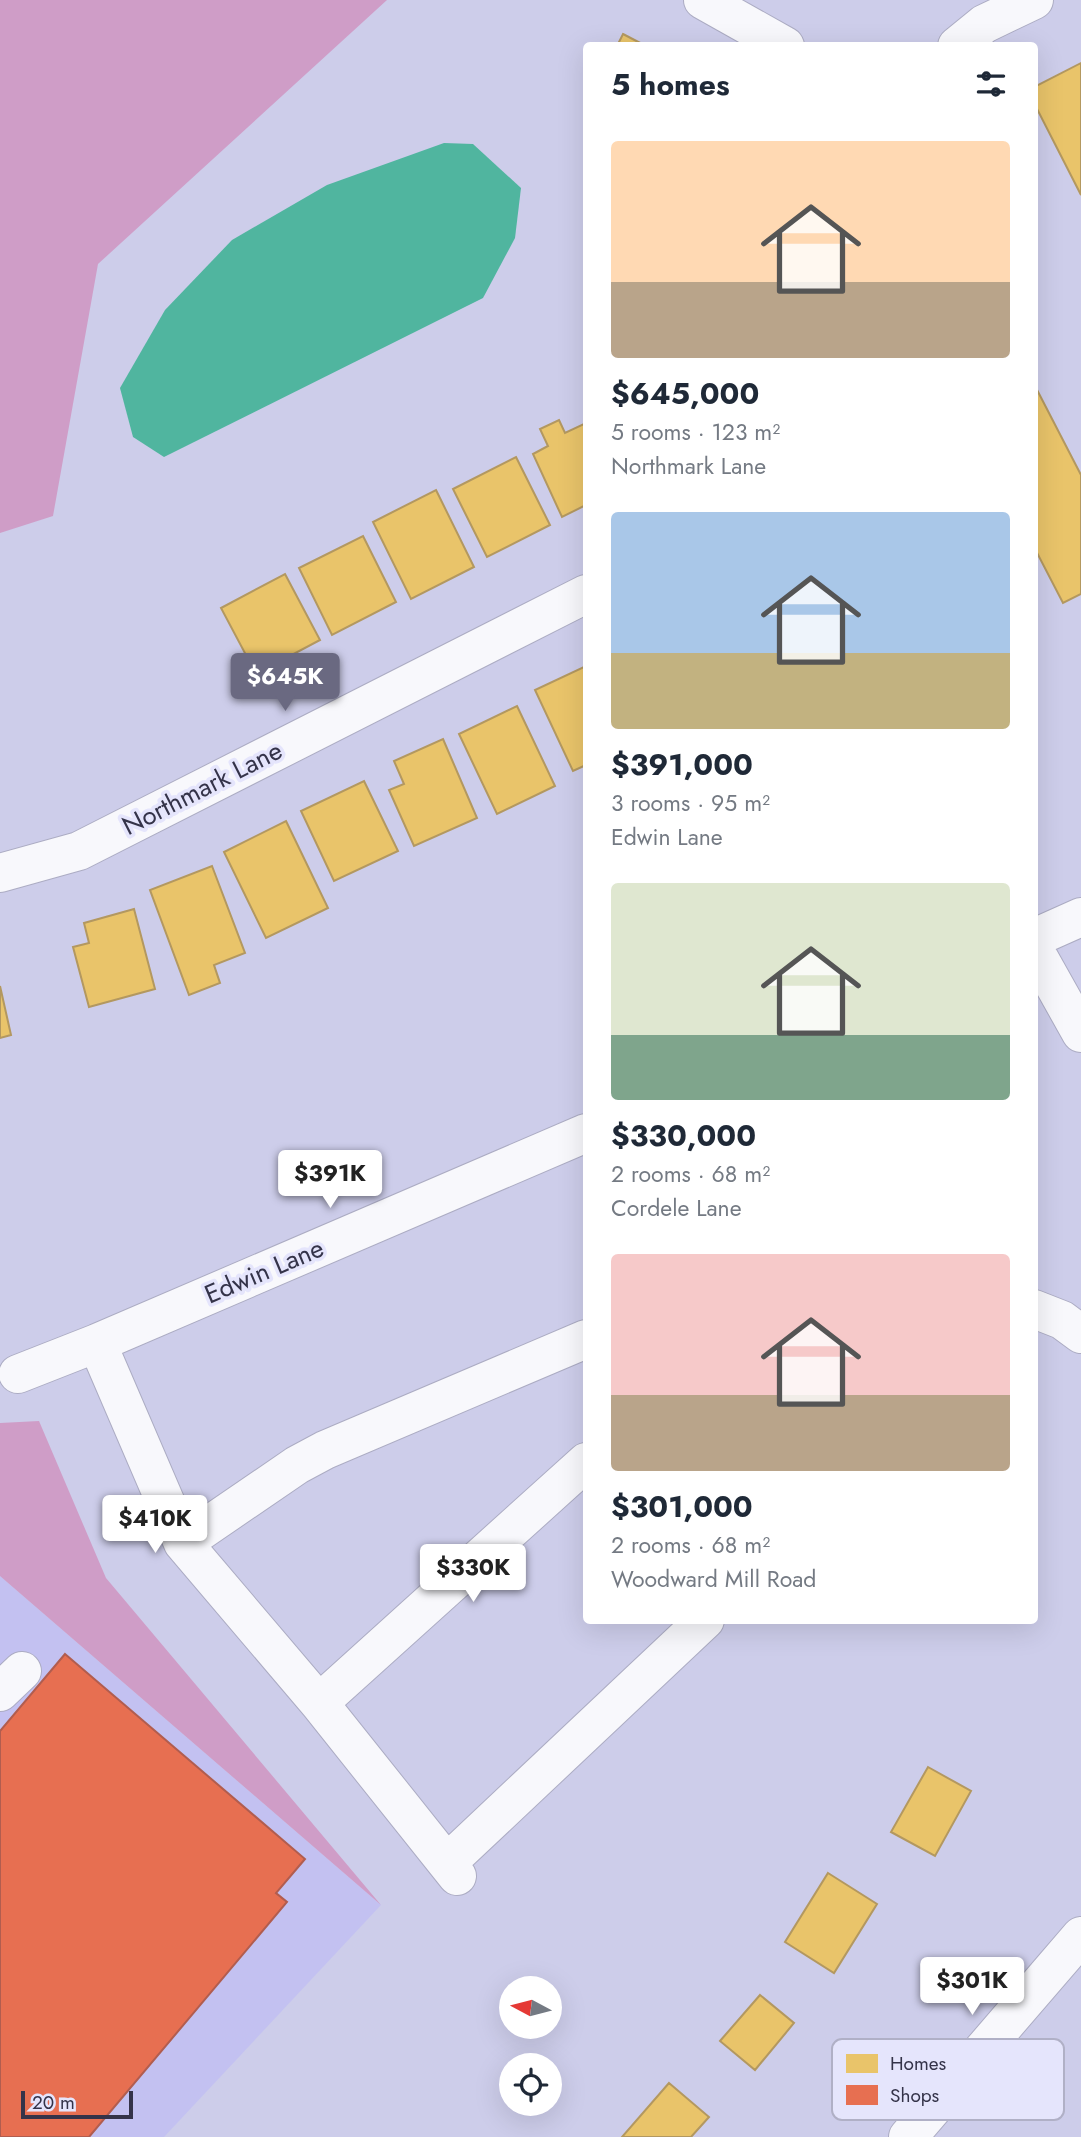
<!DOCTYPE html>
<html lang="en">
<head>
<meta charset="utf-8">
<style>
  :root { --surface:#fff; --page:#f6f6f7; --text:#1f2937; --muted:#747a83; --accent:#6a6981 }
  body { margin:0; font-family:Jost,sans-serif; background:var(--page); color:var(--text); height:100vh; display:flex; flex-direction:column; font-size:26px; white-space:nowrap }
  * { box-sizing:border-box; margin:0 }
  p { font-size:23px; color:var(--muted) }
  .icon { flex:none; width:38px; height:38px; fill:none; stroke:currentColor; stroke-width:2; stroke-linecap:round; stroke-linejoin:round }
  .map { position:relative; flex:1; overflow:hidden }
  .details { position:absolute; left:583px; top:42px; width:455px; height:1582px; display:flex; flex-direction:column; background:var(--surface); border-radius:7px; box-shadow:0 7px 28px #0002 }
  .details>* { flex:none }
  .needle { width:46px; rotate:277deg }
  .buttons { position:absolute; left:499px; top:1976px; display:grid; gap:14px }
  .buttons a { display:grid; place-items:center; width:63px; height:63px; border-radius:50%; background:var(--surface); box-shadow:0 7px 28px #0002; font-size:35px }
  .scale { position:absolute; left:21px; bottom:18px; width:112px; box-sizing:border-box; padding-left:7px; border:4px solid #343349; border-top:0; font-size:19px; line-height:24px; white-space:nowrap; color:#343349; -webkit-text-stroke:5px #e5e5fc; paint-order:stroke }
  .price { position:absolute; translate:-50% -60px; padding:0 16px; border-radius:7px; background:#fff; color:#222; font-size:23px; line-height:46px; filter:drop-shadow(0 2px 4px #0008) }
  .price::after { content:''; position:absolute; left:50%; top:42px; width:21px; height:16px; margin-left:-10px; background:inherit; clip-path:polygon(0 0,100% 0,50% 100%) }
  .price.active { background:var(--accent); color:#fff }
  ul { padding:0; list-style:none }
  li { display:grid; align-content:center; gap:14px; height:371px; padding:0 28px }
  li span { display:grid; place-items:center; height:217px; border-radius:7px; color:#555 }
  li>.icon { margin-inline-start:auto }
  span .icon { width:126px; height:126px; fill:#fffc; stroke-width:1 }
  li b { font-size:30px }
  h2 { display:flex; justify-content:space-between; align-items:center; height:84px; padding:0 28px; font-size:30px }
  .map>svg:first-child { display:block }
  .built { fill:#c3c1f1 }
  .forest { fill:#cf9dc7 }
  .water { fill:#50b59f }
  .homes { fill:#e9c46a; stroke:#b39860; stroke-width:2 }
  .shops { fill:#e76f51; stroke:#b15d4f; stroke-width:2 }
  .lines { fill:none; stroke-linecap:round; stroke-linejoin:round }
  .minor-casing { stroke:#acacc3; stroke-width:40 }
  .minor { stroke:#f8f8fc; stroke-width:38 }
  .labels { text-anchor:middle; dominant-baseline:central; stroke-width:7; stroke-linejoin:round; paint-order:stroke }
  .street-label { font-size:26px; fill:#343349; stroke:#e5e5fc }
  .key { fill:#e5e5fc; stroke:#b0b0c6; stroke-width:2 }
  .key-label { font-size:19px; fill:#343349 }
</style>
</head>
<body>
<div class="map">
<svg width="1081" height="2137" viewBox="0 0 1081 2137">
  <rect width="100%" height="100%" fill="#cdcdea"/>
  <!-- built -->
  <path class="built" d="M0 1576 381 1905 164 2137H0Z"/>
  <!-- forest -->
  <path class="forest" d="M0 0H387L98 264 53 516 0 533Z
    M39 1421 106 1578 381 1905 0 1576V1423Z"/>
  <!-- water -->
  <path class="water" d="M444 143 473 144 521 188 515 238 483 298 164 457 133 437 120 388 165 310 232 240 327 185Z"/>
  <!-- homes -->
  <path class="homes" d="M623 34 646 46H617Z
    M1081 63V195L1034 103V87Z
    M1034 384 1081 475V594L1063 603 1034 547Z
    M559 420 565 433 586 423V505L562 517 533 454 548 446 540 429Z
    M516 457 550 525 487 557 453 489Z
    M436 490 474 567 411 599 373 522Z
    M363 536 396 602 332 635 299 568Z
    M285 574 320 640 256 674 221 608Z
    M586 666V765L573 771 535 690Z
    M517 706 555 786 497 814 459 734Z
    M443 739 477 818 414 846 389 790 404 784 394 761Z
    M364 781 398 851 334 881 301 811Z
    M286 821 328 908 266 938 224 852Z
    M212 866 245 953 214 965 220 983 189 995 150 890Z
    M134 909 155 989 89 1007 73 947 89 943 84 923Z
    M0 986 11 1035 0 1038Z
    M928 1767 971 1791 935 1856 891 1832Z
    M828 1873 877 1904 834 1973 785 1942Z
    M760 1995 794 2023 755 2070 720 2041Z
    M669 2083 709 2117 691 2137H622Z"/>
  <!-- shops -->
  <path class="shops" d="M65 1654 305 1859 276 1893 287 1902 89 2137H0V1731Z"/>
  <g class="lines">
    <!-- minor casing -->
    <g class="minor-casing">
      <path id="minor" d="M703 0 785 46
        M957 46 984 24 1034 0
        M0 873 79 851 586 594
        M1034 938 1081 917
        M1034 949 1081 1033
        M1034 1309 1062 1320 1081 1334
        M97 1343 183 1543 319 1703 457 1876
        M18 1374 97 1343 586 1133
        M183 1543 297 1465 325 1450 586 1339
        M0 1692 22 1671
        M319 1703 586 1462
        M447 1863 705 1620
        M908 2137 1081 1936"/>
    </g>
    <!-- minor -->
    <use href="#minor" class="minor"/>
  </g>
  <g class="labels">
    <!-- street labels -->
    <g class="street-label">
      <text transform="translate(202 788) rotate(-27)">Northmark Lane</text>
      <text transform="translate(264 1271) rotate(-23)">Edwin Lane</text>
    </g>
  </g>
  <!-- legend -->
  <rect x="832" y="2039" width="232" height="81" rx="10" class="key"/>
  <rect x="846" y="2054" width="32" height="19" fill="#e9c46a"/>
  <rect x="846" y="2085" width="32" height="20" fill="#e76f51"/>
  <g class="key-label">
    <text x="890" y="2070">Homes</text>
    <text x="890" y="2102">Shops</text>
  </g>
</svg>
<div class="buttons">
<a><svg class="needle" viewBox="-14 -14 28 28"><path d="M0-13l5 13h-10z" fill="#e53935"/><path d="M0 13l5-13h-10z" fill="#747a83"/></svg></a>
<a><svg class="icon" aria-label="locate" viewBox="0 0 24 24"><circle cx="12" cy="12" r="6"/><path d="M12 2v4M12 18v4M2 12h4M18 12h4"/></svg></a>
</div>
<div class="scale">20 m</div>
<b class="price active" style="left:285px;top:713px">$645K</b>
<b class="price" style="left:330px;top:1210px">$391K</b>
<b class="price" style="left:155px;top:1555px">$410K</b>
<b class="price" style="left:473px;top:1604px">$330K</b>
<b class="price" style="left:972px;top:2017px">$301K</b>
<section class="details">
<h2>5 homes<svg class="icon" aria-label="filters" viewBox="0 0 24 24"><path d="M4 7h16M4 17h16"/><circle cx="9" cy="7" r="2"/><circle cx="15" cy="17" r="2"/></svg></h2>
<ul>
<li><span style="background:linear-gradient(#ffd9b3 65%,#b9a48a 0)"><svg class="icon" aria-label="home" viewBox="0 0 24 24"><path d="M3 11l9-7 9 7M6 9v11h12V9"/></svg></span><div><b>$645,000</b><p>5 rooms · 123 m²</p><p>Northmark Lane</p></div></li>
<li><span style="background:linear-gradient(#a9c7e8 65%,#c2b280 0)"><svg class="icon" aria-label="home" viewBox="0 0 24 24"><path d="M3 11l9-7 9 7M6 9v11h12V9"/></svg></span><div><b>$391,000</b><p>3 rooms · 95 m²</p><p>Edwin Lane</p></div></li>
<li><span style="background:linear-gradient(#dfe7d0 70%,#7fa58c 0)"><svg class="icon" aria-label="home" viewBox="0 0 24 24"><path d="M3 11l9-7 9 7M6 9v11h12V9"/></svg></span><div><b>$330,000</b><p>2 rooms · 68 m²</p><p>Cordele Lane</p></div></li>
<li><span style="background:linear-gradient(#f6c9c9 65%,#b9a48a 0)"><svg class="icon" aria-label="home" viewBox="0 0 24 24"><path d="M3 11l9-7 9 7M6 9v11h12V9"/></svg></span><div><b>$301,000</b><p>2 rooms · 68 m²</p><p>Woodward Mill Road</p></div></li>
</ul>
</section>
</div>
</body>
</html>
